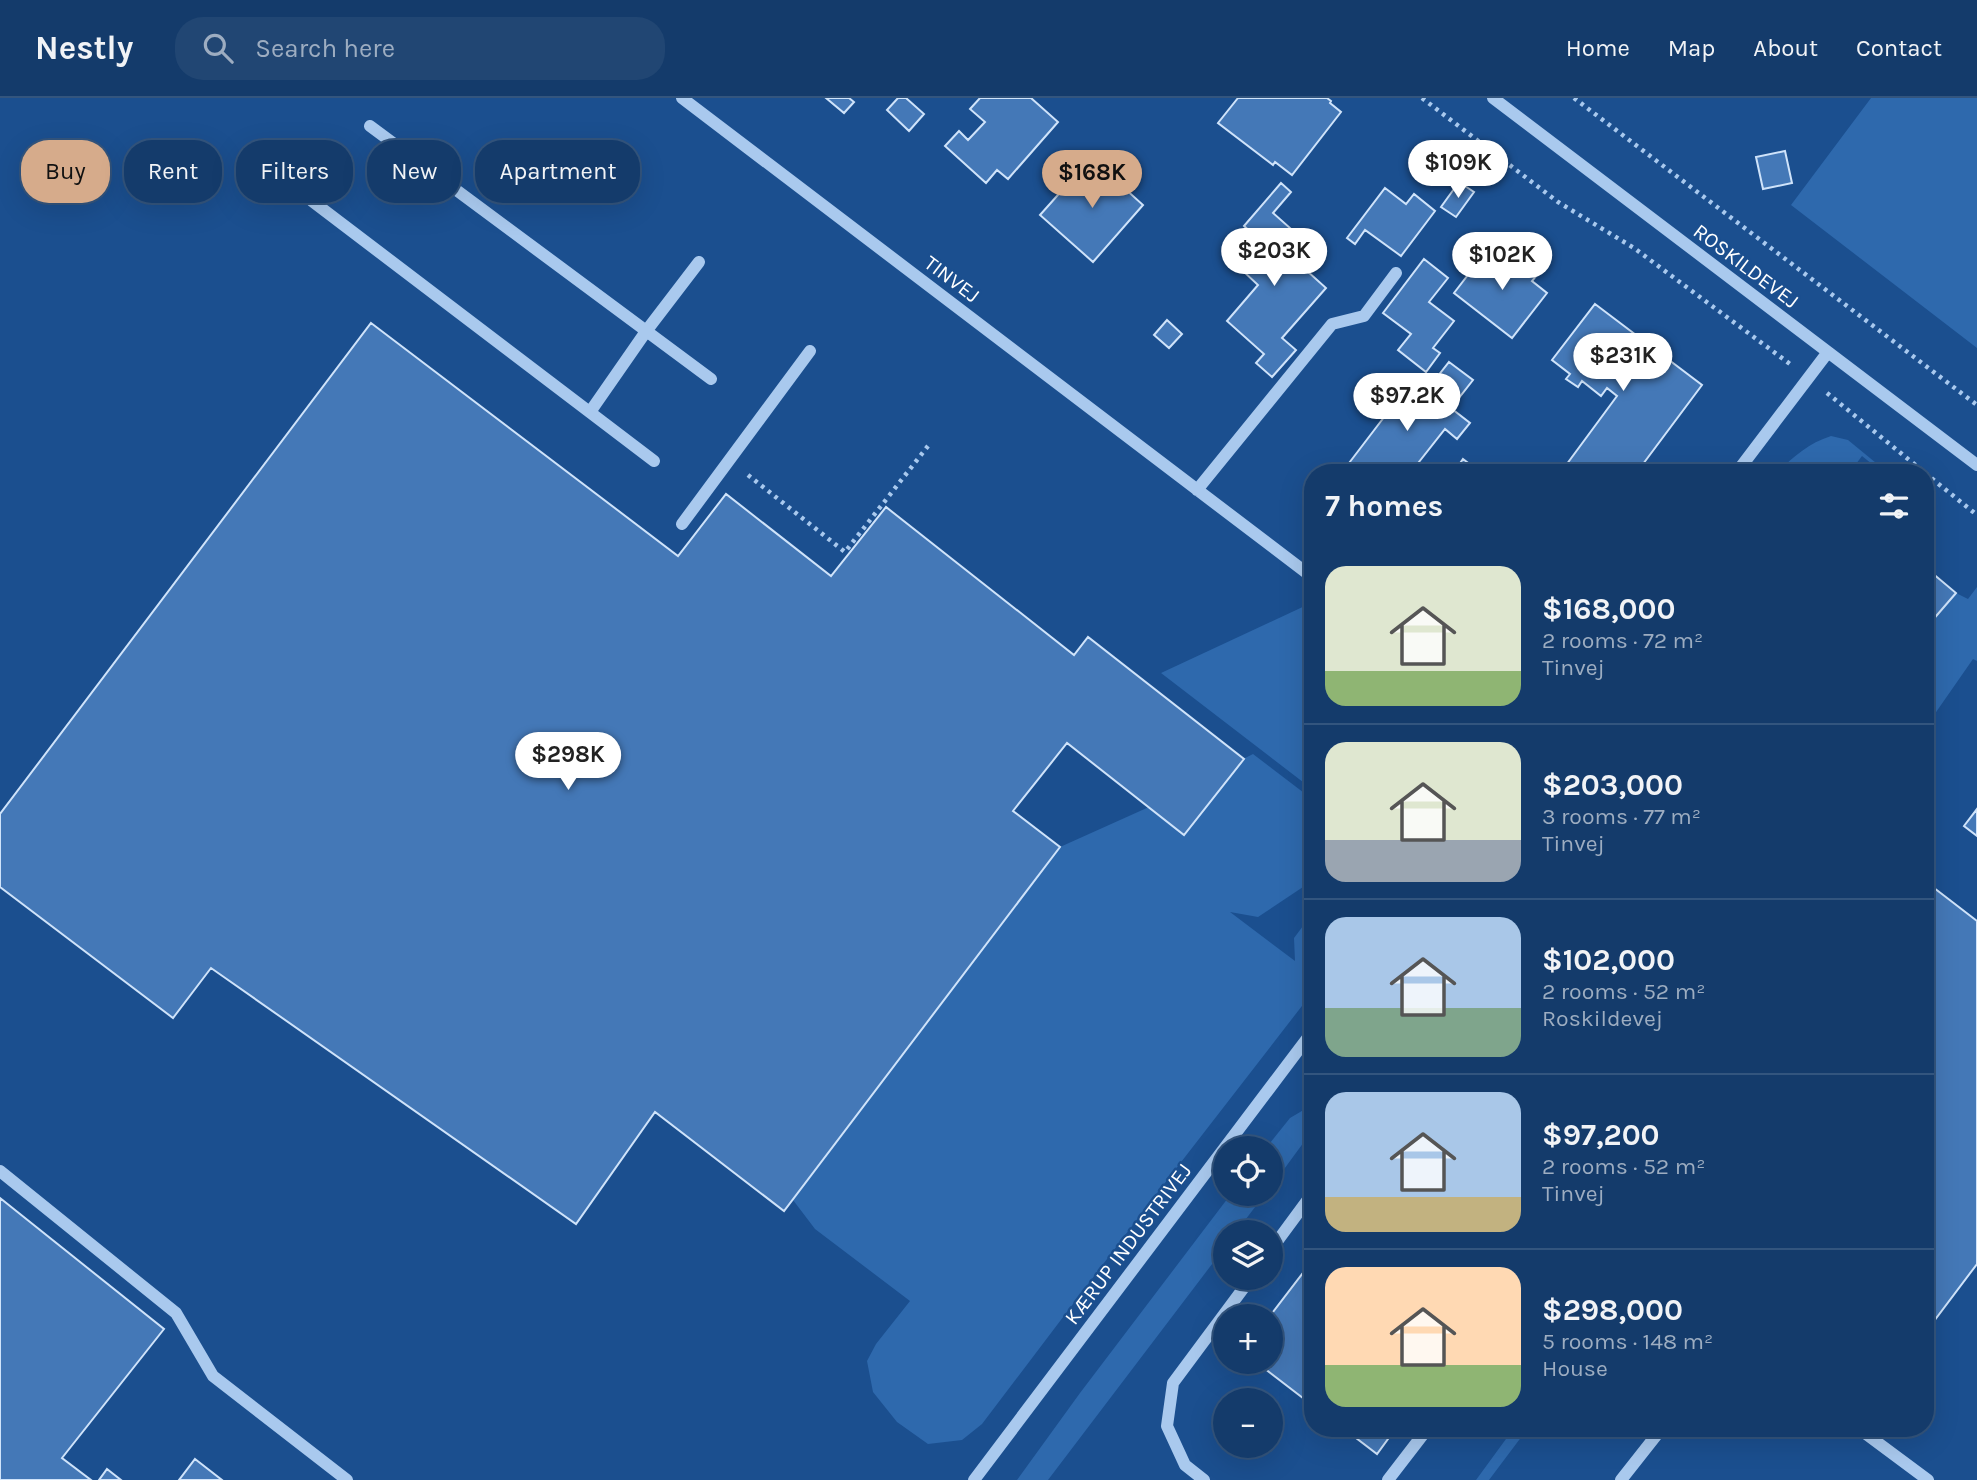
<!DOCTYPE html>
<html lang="en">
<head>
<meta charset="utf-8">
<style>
  :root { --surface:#143b6b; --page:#214673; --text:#f1f3f6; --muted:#9dadc1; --line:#33557e; --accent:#d6ab8b }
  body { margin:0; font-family:Karla,sans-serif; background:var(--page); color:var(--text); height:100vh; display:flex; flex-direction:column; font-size:26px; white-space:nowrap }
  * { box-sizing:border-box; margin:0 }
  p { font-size:23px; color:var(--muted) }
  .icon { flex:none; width:38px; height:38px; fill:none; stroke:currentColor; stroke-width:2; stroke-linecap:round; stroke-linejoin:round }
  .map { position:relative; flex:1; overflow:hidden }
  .drawer { position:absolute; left:1304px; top:366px; width:630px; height:973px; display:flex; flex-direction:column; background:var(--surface); border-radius:28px; box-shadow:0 7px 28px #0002,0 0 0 2px var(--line) }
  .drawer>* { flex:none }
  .top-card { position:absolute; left:21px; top:42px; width:665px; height:63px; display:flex; gap:14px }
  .buttons { position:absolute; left:1213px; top:1038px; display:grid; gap:14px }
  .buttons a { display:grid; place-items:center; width:70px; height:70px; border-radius:50%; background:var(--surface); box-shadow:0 7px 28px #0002,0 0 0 2px var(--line); font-size:35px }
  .price { position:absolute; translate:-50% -60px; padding:0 16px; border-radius:24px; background:#fff; color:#222; font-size:23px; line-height:46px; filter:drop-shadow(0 2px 4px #0008) }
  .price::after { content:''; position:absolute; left:50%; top:42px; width:21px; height:16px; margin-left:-10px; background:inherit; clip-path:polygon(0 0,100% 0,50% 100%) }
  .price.selected { background:var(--accent); color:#111 }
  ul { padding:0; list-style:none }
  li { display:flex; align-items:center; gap:21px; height:175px; padding:0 21px }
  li+li { border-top:2px solid var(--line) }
  li span { display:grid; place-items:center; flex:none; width:196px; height:140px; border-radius:21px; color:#555 }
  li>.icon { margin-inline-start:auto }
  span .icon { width:84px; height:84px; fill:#fffc; stroke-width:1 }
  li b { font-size:30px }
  h2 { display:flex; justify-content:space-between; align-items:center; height:84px; padding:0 21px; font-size:30px }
  .pill { padding:0 24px; border-radius:28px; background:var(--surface); box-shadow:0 7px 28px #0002,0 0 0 2px var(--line); font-size:24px; line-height:63px }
  .pill.selected { background:var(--accent); color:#111 }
  header { display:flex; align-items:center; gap:42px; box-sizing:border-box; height:98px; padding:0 35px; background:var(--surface); border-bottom:2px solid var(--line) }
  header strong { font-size:33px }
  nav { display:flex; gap:38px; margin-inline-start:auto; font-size:24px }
  .search { width:490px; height:63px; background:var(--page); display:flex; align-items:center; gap:18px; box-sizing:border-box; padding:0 24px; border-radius:28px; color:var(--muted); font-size:26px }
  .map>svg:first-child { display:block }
  .green { fill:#2e69ad }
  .building { fill:#4478b7; stroke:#cfe3fa; stroke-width:2 }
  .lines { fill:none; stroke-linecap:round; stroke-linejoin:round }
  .path { stroke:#a9c9ee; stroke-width:4.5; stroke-dasharray:3.5 5; stroke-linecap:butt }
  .minor { stroke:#a9c9ee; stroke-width:12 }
  .labels { text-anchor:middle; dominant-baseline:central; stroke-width:5; stroke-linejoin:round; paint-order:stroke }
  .street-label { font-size:21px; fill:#fff; stroke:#1b4f8f }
</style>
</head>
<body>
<header>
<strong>Nestly</strong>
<div class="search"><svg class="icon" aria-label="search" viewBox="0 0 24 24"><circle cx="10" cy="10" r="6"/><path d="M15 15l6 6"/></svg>Search here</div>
<nav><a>Home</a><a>Map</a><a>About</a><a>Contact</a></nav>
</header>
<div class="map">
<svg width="1977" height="1382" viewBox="0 0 1977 1382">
  <rect width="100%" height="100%" fill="#1b4f8f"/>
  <!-- green -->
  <path class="green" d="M1871 0H1977V250L1791 107Z
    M1831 338 1848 342 1887 374H1882L1862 358 1850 374H1778C1794 358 1809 345 1831 338Z
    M1977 489V563L1973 561 1925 630V531L1956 495 1968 501Z
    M1309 506 1312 509V691L1161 575Z
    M1253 656 1312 701V783L1258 819 1230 814 1295 863 1294 840 1312 816V895L1154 1099 982 1326 962 1342 928 1346 897 1324 873 1294 867 1263 876 1246 910 1203 815 1131 793 1102 1060 749 1149 709Z
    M1312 1007V1033L1271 1089 1270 1050H1266L1290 1020Z
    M1231 1096H1265L1236 1134H1225V1149L1048 1382H1017L1080 1295Z
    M1514 1330H1528L1489 1382H1476Z"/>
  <!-- building -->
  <path class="building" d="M826 0H849L854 4 844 15Z
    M898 0H906L924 16 909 33 887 12Z
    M980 0H1031L1058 24 1008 81 997 72 986 85 945 48 959 33 968 42 985 24 970 11Z
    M1238 0H1327L1331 3 1330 5 1341 14 1292 77 1275 64 1273 67 1218 25Z
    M1785 53 1792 85 1763 91 1756 59Z
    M1091 60 1143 107 1093 164 1040 117Z
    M1459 84 1474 94 1456 119 1441 109Z
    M1281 85 1291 94 1273 115 1299 138 1286 154 1326 190 1282 240 1296 252 1272 279 1256 265 1264 256 1227 223 1258 187 1242 172 1261 150 1277 164 1280 160 1244 128Z
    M1385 90 1406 106 1414 96 1435 113 1401 158 1365 132 1355 146 1347 140Z
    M1488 151 1509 167 1515 160 1537 177 1532 183 1547 195 1512 240 1454 195Z
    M1424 161 1448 180 1429 204 1454 223 1433 250 1440 255 1426 274 1398 252 1411 236 1383 215Z
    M1595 206 1702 287 1637 374H1561L1617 298 1607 290 1601 298 1582 283 1578 289 1566 281 1570 276 1552 262Z
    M1167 222 1182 236 1169 250 1154 237Z
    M371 225 678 458 726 396 831 478 886 409 1074 557 1088 539 1244 661 1184 737 1067 645 1013 713 1060 749 784 1113 655 1014 576 1126 211 870 173 920 0 789V716Z
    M1449 264 1473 282 1458 301 1434 283Z
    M1416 283 1470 325 1457 341 1445 331 1411 374H1352L1346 369 1401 297 1404 300Z
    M1463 361 1480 374H1454Z
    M1925 469 1956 495 1925 531Z
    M1977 711V738L1964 728Z
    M1925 783 1977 823V1166L1925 1235Z
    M0 1100 164 1231 62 1360 91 1382H0Z
    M1312 1163V1307L1256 1264H1270V1218Z
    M1343 1330H1396L1377 1356Z
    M195 1361 222 1382H179Z
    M107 1371 121 1382H99Z"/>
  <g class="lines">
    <!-- path -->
    <path class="path" d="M1422 0 1558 104 1634 150 1790 266
      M1574 0 1977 307
      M1827 295 1924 374
      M1925 375 1977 417
      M748 377 845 454 928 348"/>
    <!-- minor -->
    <path class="minor" d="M682 0 1312 479
      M1493 0 1977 367
      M370 28 711 281
      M312 103 654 363
      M590 314 647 232 699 164
      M1737 374 1828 254
      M1197 392 1332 226 1364 218 1396 175
      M682 426 810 253
      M0 1073 176 1215 213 1278 347 1382
      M1270 1153 1312 1096
      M1858 1330 1928 1382
      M974 1382 1312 934
      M1204 1382 1185 1367 1167 1328 1173 1285 1251 1180
      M1388 1382 1428 1330
      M1621 1382 1662 1330"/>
  </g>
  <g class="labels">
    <!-- street labels -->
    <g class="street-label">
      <text transform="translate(1746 168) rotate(37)">ROSKILDEVEJ</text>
      <text transform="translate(952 181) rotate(37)">TINVEJ</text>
      <text transform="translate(1128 1146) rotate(-53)">KÆRUP INDUSTRIVEJ</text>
    </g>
  </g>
</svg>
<div class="buttons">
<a><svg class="icon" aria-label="locate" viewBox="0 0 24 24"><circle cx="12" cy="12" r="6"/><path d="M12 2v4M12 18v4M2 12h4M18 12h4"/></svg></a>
<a><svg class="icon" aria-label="layers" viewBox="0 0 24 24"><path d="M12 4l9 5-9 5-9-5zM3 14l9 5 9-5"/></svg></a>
<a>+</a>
<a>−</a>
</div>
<b class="price" style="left:1458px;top:102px">$109K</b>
<b class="price selected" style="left:1092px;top:112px">$168K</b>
<b class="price" style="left:1274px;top:190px">$203K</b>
<b class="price" style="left:1502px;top:194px">$102K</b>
<b class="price" style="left:1623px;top:295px">$231K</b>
<b class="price" style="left:1407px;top:335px">$97.2K</b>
<b class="price" style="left:568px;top:694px">$298K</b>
<div class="top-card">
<a class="pill selected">Buy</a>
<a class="pill">Rent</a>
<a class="pill">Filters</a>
<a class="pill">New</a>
<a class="pill">Apartment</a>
</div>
<section class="drawer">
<h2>7 homes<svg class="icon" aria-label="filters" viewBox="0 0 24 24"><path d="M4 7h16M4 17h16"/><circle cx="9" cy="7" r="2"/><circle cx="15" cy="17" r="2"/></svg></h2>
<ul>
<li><span style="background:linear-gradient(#dfe7d0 75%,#8fb573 0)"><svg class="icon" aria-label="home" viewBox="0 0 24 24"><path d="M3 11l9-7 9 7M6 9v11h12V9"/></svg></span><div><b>$168,000</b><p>2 rooms · 72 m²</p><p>Tinvej</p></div></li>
<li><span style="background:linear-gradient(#dfe7d0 70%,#9aa5b1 0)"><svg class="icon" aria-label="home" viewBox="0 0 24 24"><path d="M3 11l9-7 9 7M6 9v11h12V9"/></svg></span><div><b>$203,000</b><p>3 rooms · 77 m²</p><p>Tinvej</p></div></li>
<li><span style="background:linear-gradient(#a9c7e8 65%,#7fa58c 0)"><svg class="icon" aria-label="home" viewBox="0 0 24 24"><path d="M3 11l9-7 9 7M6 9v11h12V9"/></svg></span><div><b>$102,000</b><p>2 rooms · 52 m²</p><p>Roskildevej</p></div></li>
<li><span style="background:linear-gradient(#a9c7e8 75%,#c2b280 0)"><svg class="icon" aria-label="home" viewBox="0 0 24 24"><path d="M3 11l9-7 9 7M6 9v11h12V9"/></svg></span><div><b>$97,200</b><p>2 rooms · 52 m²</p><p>Tinvej</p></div></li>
<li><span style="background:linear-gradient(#ffd9b3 70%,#8fb573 0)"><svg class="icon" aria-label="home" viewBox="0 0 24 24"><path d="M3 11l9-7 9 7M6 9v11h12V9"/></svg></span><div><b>$298,000</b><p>5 rooms · 148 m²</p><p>House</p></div></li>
</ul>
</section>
</div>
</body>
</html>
